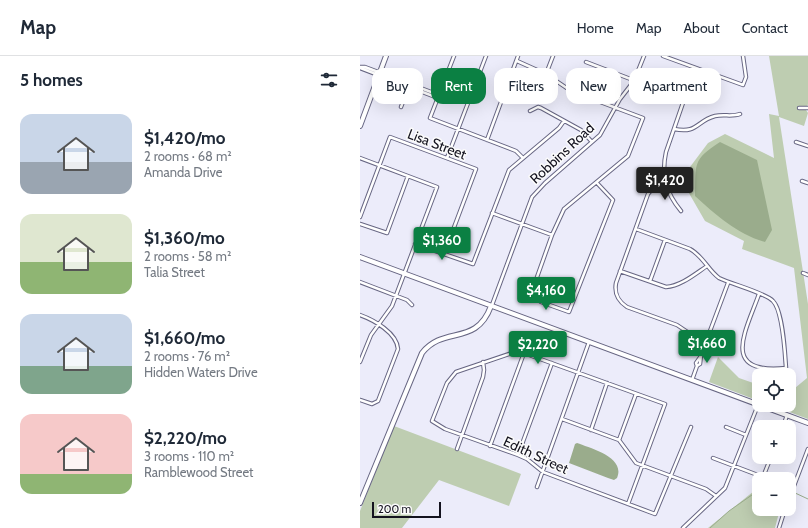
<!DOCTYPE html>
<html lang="en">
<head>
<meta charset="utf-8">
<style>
  :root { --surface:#fff; --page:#f6f6f7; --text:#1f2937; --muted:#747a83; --line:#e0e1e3; --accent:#0b8043 }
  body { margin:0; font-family:Cabin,sans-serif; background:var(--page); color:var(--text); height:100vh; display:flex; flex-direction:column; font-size:15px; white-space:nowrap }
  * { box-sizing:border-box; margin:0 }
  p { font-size:13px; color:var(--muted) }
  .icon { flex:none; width:22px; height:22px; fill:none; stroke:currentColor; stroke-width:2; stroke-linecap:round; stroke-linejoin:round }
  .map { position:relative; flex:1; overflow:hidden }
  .drawer { display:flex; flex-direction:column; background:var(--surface); width:360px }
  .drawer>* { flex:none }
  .top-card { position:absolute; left:12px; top:12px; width:376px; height:36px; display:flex; gap:8px }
  .controls { position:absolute; left:392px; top:312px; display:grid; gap:8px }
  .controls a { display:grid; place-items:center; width:44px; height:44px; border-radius:8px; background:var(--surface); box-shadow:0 4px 16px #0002; font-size:20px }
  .scale { position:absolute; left:12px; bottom:10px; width:69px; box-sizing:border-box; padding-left:4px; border:2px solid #14131f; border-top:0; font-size:11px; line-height:14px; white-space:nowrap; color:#14131f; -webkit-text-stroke:3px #fbfbfb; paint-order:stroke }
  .price { position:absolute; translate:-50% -34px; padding:0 9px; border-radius:4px; background:var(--accent); color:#fff; font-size:13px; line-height:26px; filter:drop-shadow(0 1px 2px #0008) }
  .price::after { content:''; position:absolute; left:50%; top:24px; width:12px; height:9px; margin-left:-6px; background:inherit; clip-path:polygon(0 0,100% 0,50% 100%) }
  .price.on { background:#222; color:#fff }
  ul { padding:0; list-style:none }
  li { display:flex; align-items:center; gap:12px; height:100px; padding:0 20px }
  li span { display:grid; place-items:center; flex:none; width:112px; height:80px; border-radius:12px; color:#555 }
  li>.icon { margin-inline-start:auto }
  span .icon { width:48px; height:48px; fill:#fffc; stroke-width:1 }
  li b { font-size:17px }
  h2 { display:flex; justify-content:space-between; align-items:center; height:48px; padding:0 20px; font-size:17px }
  .chip { padding:0 14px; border-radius:12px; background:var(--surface); box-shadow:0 4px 16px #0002; font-size:14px; line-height:36px }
  .chip.on { background:var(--accent); color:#fff }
  header { display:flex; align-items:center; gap:24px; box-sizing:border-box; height:56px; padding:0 20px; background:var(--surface); border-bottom:1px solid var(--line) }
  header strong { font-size:19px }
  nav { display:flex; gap:22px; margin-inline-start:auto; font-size:14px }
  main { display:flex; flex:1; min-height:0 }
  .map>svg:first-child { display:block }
  .green { fill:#becdb1 }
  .water { fill:#9aac8c }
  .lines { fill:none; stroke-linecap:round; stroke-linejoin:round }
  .stream { stroke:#9aac8c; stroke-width:1 }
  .street-casing { stroke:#676683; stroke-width:4.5 }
  .secondary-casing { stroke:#676683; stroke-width:6 }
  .street { stroke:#fff; stroke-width:2.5 }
  .secondary { stroke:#fff; stroke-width:4 }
  .labels { text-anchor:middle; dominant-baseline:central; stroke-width:3; stroke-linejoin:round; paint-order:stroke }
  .street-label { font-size:14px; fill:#14131f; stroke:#fbfbfb }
</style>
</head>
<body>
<header>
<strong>Map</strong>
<nav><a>Home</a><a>Map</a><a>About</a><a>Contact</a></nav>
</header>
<main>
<section class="drawer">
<h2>5 homes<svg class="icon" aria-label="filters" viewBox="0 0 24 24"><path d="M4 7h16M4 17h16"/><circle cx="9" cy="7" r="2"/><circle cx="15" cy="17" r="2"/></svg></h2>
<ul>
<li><span style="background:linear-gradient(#c9d6e8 60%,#9aa5b1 0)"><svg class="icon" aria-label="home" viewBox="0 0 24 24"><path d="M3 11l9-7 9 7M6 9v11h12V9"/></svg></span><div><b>$1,420/mo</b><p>2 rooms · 68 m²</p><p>Amanda Drive</p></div></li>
<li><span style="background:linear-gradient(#dfe7d0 60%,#8fb573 0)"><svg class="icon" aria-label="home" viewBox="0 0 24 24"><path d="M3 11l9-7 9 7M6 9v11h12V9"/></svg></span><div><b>$1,360/mo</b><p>2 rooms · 58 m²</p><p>Talia Street</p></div></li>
<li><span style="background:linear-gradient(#c9d6e8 65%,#7fa58c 0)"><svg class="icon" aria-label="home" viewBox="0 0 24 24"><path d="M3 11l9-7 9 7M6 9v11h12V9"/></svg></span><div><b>$1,660/mo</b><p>2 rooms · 76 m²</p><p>Hidden Waters Drive</p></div></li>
<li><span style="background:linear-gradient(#f6c9c9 75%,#8fb573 0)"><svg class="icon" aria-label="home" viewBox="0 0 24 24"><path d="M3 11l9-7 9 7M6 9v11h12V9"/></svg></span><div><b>$2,220/mo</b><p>3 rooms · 110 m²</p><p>Ramblewood Street</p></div></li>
</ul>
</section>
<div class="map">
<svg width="448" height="472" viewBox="0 0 448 472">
  <rect width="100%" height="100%" fill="#ececfa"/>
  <!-- green -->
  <path class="green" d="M409 0H448V48L446 54 448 57 444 70 419 61 448 248V363L411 349H429V337L447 322 434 212 382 193 384 185 345 165 326 132 330 111 348 87 365 78 414 102 409 58 419 60Z
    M358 301 379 322 399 329V345L349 326Z
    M34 370 161 418 149 450 79 424 42 472H0V455Z
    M399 431V453H420L415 472H348Z"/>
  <!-- water -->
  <path class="water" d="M360 86 397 104 412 174 405 186C377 178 356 159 335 140 336 108 332 104 360 86Z
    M217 387C230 392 266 401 257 422L254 424 248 422 209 407 215 388Z"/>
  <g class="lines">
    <!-- stream -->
    <path class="stream" d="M433 436 448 443
      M350 472 369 455 399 434"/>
    <!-- street casing -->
    <g class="street-casing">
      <path id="street" d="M94 0 70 62 156 95 162 101
        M303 0 383 29 386 21 383 0
        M157 5 186 18 211 35 283 62 268 100 204 153 192 179 171 238 181 246 209 256 253 144 237 127
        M226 6 294 32
        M0 11H5L79 39
        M0 12 78 42
        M186 18 193 0
        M41 51 54 17
        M439 52H448
        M170 55 178 51 181 52 221 74 232 86
        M314 73C338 78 336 65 355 60 364 58 372 61 380 58
        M127 84 158 0
        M436 86 448 90
        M0 102 77 131 32 250 11 279 0 306
        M87 102 126 0
        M442 125 448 127
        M305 126 293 132 288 138 256 227C254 238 258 245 267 251L317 269 335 281 346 285
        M321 155C306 137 301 119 306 96L335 12
        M132 157 192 179
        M0 161 30 81 116 113 84 198
        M0 168 27 177 48 120
        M276 173 330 193C343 200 348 214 359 222 371 228 406 237 413 245 423 255 425 298 426 312 359 319 386 275 399 238
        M55 188 113 208 149 114 199 72 204 65
        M260 215 306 231C321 230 335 218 347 210
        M443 217 448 219
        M290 225 305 184
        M0 226 47 244 52 249
        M132 249 172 141 185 127 240 79 260 43 274 25 284 0
        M0 259C14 264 37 277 38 293L18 345 12 348 0 344
        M337 310 336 307 341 300
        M332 324 337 310 340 308 341 299 368 227
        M202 363 259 384 276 407 346 433 356 440
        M366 371 386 379
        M423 371 427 359
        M231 374 247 327
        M259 384 276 338
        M130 390 164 297
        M97 393 123 321 124 314 123 306
        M158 399 192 307
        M353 402 403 421 411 401
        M177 431 229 286
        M429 443 448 393
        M268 448 305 348 158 295 96 316 87 327 72 365 85 373 158 399 167 403 183 416 295 458 331 371
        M323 472 365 432 398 349
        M419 472 425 453"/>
    </g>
    <!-- secondary casing -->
    <g class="secondary-casing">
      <path id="secondary" d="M0 70 26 0
        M0 201 448 367
        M0 447 62 297C84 269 116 291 131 250"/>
    </g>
    <!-- street -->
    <use href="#street" class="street"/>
    <!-- secondary -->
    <use href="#secondary" class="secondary"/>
  </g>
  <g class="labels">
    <!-- street labels -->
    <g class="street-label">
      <text transform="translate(77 88) rotate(21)">Lisa Street</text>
      <text transform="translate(202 97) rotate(-43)">Robbins Road</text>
      <text transform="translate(176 399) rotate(25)">Edith Street</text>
    </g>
  </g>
</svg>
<div class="controls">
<a><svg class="icon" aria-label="locate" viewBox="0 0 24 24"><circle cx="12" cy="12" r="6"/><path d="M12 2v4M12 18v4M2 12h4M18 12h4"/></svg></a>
<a>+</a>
<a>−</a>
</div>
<div class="scale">200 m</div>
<b class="price on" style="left:305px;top:145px">$1,420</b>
<b class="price" style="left:82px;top:205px">$1,360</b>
<b class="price" style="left:186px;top:255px">$4,160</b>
<b class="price" style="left:347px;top:308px">$1,660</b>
<b class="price" style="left:178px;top:309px">$2,220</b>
<div class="top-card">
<a class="chip">Buy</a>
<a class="chip on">Rent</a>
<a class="chip">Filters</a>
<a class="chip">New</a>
<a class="chip">Apartment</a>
</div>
</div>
</main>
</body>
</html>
